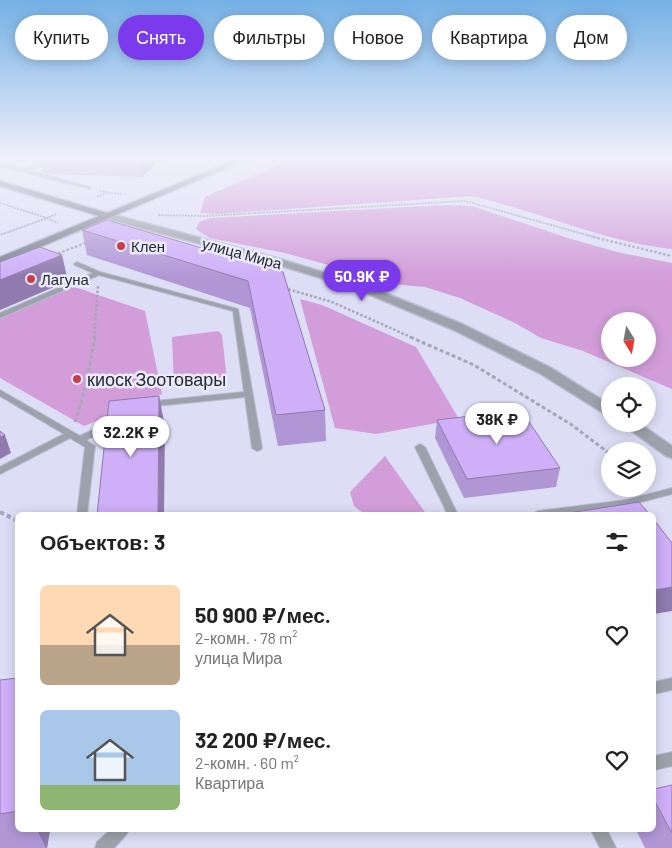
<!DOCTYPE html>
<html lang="ru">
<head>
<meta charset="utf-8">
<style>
  :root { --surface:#fff; --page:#f2f2f2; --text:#222; --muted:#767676; --accent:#7c3aed }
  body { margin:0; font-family:Barlow,sans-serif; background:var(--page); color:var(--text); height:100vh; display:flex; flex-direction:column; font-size:19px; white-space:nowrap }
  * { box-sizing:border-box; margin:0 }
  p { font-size:16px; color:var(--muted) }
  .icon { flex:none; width:28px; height:28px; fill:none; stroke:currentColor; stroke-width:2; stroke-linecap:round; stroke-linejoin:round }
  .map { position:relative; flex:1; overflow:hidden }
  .drawer { position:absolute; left:15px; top:512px; width:641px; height:320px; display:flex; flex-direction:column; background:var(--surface); border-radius:8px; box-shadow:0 2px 12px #0003 }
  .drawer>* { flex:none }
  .banner { position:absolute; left:15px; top:15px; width:642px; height:45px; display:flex; gap:10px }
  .needle { width:32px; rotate:169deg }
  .buttons { position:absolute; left:601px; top:312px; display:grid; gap:10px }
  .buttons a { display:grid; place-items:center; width:55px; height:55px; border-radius:50%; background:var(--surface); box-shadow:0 2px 12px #0003; font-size:25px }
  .price { position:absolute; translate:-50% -42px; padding:0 11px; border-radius:18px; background:#fff; color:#222; font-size:16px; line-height:32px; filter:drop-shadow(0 1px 2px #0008) }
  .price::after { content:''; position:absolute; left:50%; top:30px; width:15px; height:11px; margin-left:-8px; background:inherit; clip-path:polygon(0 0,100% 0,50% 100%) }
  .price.active { background:var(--accent); color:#fff }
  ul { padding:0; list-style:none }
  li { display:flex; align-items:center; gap:15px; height:125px; padding:0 25px }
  li span { display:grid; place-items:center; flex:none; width:140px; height:100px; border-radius:8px; color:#555 }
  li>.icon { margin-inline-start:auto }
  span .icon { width:60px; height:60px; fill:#fffc; stroke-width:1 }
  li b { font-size:21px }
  h2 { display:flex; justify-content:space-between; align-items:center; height:60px; padding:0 25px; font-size:21px }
  .tag { padding:0 18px; border-radius:22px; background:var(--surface); box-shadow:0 2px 12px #0003; font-size:18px; line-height:45px }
  .tag.active { background:var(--accent); color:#fff }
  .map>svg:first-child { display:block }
  .green { fill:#d29dd9; fill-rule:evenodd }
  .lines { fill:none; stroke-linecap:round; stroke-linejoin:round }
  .lane-casing { stroke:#b9bacf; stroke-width:2 }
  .street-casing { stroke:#b9bacf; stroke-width:3 }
  .secondary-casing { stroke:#b9bacf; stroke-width:3 }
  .path-far3 { stroke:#a6a7ba; stroke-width:2; stroke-dasharray:2 1; stroke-linecap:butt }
  .path-far2 { stroke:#a6a7ba; stroke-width:2.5; stroke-dasharray:2.5 2; stroke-linecap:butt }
  .path-far1 { stroke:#a6a7ba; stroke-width:3; stroke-dasharray:4 2.5; stroke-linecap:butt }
  .path { stroke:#a6a7ba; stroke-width:4; stroke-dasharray:4.5 3; stroke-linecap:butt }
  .lane { fill:#9da1ab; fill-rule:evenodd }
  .street { fill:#9da1ab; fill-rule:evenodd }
  .secondary { fill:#7c8391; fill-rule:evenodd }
  .wall { fill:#b196d5 }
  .shaded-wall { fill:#907aae }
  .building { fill:#ceaff8; stroke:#907aae }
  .poi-dot { fill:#cd3d49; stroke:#ebecfb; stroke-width:2 }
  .labels { text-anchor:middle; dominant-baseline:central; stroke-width:5; stroke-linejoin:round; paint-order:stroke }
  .far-poi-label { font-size:15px; fill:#292932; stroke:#ebecfb; text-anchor:start }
  .far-street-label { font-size:15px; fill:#292932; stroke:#ebecfb }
  .poi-label { font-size:18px; fill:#292932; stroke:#ebecfb; text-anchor:start }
</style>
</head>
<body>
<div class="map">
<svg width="672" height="848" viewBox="0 0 672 848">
  <rect width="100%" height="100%" fill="#dddef6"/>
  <!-- green -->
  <path class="green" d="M292 159H672V249C603 242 539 211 471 196L219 214 200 213 205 197Z
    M445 205 472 206 571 239 617 252 672 263V389L583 351 541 338 515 323 460 298 425 287 380 283 350 271 285 253 210 238 196 229 199 222 210 218ZM610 321H648V359H610Z
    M72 286 145 311 162 394 84 426 0 378V317Z
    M300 299 322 305 416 347 459 419 376 434 335 428Z
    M218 331 222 335 227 380C219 385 184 389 174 386L172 337Z
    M385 456 427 515H366L354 506 350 492Z"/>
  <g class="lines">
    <!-- lane casing -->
    <g class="lane-casing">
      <path id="lane" d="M53 161 55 163 29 170 90 187V189L0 166V164L24 169Z
        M77 262 100 272 238 309 262 448 260 450 257 451 252 448 245 397 157 406 150 409 146 406 155 401 244 392 233 311 99 275 0 318V313L93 273 75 265 74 264Z
        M0 390 80 436 113 420H119L120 422 119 424 86 440 95 446 87 515H77L85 447 70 438 0 474V467L64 434 0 396Z
        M420 444 425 447 458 515H448L415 447Z
        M672 488V494L626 506 564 515H533L534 513 538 511 626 500Z
        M672 678V690L654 694V682Z
        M672 752V766L654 770V756Z
        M110 830H129L126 835 114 848H95L97 842Z
        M591 830H607L616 848H600Z"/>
    </g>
    <!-- street casing -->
    <g class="street-casing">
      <path id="street" d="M107 213 283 260 362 284 462 324 551 368 610 405V415L605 414 541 374 454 330 354 288 275 264 104 218 102 216Z
        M622 424H640L672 446V458L666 456Z"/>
    </g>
    <!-- secondary casing -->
    <g class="secondary-casing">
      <path id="secondary" d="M237 159H248L0 264V257L99 216 0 186V181L107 213Z"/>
    </g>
    <!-- path-far3 -->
    <path class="path-far3" d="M99 191 122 194
      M97 197 108 192
      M0 203 47 218 0 235
      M56 214 47 218 58 223
      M158 215 205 216 465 201 598 238"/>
    <!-- path-far2 -->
    <path class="path-far2" d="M593 237 672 256
      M54 255 88 242
      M284 288 332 302 413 338
      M94 338 98 286"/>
    <!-- path-far1 -->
    <path class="path-far1" d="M410 337 474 365 572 425 610 454
      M75 422 85 389 95 337"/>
    <!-- path -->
    <path class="path" d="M0 512 18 521"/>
    <!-- lane -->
    <use href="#lane" class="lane"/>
    <!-- street -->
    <use href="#street" class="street"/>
    <!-- secondary -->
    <use href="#secondary" class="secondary"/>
  </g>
  <!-- wall -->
  <path class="wall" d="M40 159H165L157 162 142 177 51 174 43 172Z
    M82 230 283 272 325 410 326 441 278 446 250 308 87 255Z
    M437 420 560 468 556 487 464 498 435 438Z
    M18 678V830H50L47 848H0V680Z
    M672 785V848H645L636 830H654V789Z"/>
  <!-- shaded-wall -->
  <path class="shaded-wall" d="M139 159H165L157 162 142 177Z
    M62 255 68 281 0 310V280Z
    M159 396 165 427 164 515H158Z
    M5 435 11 453 0 459V437Z
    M672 587V611L654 614V590Z
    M37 830H50L47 848H46Z"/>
  <!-- building -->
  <path class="building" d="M107 220 283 272 325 410 276 415 248 281 82 230Z
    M40 247 62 255 0 280V262Z
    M159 396 158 514 97 515 109 401Z
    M521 410 560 468 467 479 437 420Z
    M0 431 5 435 0 437Z
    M639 502 650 515H556Z
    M654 520 672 543V587L654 590Z
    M18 678V811L0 814V680Z
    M672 785V833L654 800V789Z"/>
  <!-- sky -->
  <linearGradient id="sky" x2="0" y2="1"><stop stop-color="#74b0e5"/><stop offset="0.57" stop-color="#f0f0fb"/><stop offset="1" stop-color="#f0f0fb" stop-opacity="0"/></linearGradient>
  <rect width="672" height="278" fill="url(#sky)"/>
  <!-- markers -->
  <g class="poi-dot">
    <circle cx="121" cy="246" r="5"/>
    <circle cx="31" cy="279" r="5"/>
    <circle cx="77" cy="379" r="5"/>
  </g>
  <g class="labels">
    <!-- far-poi labels -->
    <g class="far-poi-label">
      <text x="131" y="246">Клен</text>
      <text x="41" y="279">Лагуна</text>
    </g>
    <!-- far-street labels -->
    <g class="far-street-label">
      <text transform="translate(242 253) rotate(15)">улица Мира</text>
    </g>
    <!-- poi labels -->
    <g class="poi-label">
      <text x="87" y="379">киоск Зоотовары</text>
    </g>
  </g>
</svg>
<div class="buttons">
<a><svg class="needle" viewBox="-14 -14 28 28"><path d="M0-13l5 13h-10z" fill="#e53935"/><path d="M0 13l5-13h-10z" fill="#767676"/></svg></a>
<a><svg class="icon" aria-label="locate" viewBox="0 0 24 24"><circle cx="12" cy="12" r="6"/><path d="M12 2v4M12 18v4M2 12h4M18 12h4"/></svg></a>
<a><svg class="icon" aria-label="layers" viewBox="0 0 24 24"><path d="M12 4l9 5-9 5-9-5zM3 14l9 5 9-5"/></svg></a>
</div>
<b class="price active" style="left:362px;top:302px">50.9K ₽</b>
<b class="price" style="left:497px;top:445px">38K ₽</b>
<b class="price" style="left:131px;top:458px">32.2K ₽</b>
<div class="banner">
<a class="tag">Купить</a>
<a class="tag active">Снять</a>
<a class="tag">Фильтры</a>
<a class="tag">Новое</a>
<a class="tag">Квартира</a>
<a class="tag">Дом</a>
</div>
<section class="drawer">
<h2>Объектов: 3<svg class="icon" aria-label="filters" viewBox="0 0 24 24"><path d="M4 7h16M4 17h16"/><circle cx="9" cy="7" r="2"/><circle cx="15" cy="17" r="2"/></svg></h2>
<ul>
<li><span style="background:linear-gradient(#ffd9b3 60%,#b9a48a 0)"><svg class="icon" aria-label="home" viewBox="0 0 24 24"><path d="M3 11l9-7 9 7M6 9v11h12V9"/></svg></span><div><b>50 900 ₽/мес.</b><p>2-комн. · 78 m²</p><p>улица Мира</p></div><svg class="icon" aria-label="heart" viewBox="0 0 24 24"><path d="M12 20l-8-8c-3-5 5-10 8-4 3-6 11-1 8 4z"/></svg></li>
<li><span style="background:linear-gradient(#a9c7e8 75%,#8fb573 0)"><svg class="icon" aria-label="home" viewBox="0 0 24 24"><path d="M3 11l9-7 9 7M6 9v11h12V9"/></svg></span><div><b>32 200 ₽/мес.</b><p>2-комн. · 60 m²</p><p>Квартира</p></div><svg class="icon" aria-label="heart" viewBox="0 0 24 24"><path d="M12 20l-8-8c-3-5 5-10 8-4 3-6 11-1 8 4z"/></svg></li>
</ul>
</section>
</div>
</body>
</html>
